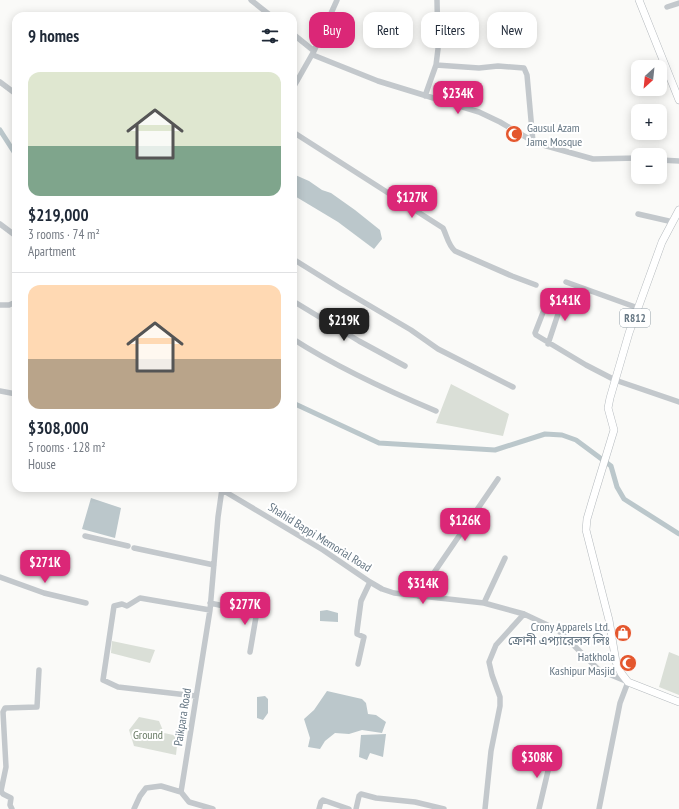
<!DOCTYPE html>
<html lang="en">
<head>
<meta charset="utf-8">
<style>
  :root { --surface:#fff; --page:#f6f6f7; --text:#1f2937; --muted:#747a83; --line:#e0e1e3; --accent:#db2777 }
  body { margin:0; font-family:"PT Sans Narrow","Noto Sans Bengali",sans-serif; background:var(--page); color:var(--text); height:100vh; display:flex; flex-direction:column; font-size:15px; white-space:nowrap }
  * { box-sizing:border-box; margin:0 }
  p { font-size:13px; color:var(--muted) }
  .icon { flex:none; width:22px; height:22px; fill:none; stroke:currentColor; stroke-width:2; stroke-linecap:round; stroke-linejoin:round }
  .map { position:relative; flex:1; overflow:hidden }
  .drawer { position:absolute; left:12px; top:12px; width:285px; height:480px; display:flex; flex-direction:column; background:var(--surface); border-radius:12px; box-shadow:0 2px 10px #0003 }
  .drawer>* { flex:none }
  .guide { position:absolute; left:309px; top:12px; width:310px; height:36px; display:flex; gap:8px }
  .needle { width:26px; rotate:207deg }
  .controls { position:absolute; left:631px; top:60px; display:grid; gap:8px }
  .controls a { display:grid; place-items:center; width:36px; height:36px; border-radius:8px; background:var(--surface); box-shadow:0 2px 10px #0003; font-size:20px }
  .price { position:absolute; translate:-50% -34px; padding:0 9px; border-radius:8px; background:var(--accent); color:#fff; font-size:13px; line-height:26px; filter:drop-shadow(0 1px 2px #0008) }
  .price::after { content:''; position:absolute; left:50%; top:24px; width:12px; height:9px; margin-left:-6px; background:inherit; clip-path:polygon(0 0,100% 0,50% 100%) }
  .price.on { background:#222; color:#fff }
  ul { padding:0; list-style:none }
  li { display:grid; align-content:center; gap:8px; height:212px; padding:0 16px }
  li+li { border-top:1px solid var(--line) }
  li span { display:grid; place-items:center; height:124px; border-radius:12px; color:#555 }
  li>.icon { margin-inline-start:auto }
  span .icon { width:72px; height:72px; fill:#fffc; stroke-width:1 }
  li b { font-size:17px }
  h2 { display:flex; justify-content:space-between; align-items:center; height:48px; padding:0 16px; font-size:17px }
  .tag { padding:0 14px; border-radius:12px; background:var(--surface); box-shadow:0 2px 10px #0003; font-size:14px; line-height:36px }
  .tag.on { background:var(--accent); color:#fff }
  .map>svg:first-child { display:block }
  .green { fill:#dadfd7 }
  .water { fill:#bbc7cb }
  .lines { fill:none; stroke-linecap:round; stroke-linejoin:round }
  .canal { stroke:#bbc7cb; stroke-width:5 }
  .major-casing { stroke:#b5babe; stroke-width:8 }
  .minor { stroke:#c3c8cc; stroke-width:5.5 }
  .major { stroke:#fff; stroke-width:7 }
  .labels { text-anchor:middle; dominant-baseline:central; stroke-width:4; stroke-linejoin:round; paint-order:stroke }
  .shield { fill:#fff; stroke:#939fa8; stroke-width:1 }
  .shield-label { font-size:11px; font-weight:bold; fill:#657683 }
  .poi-label { font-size:12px; fill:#657683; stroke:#fff; text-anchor:end }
  .street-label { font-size:12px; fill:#657683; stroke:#fff }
  .park-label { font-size:12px; fill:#687a64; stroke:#fff }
</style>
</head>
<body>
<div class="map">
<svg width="679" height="809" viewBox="0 0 679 809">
  <rect width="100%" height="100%" fill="#fafaf8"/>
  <!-- green -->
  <path class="green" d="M451 384 509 414 503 436 436 423Z
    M112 641 155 650 150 663 111 653Z
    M669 652 679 656V695L659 687Z
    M139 717 159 721 164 733 178 736 176 755 134 746 129 730Z"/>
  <!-- water -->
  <path class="water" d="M293 174 309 181 322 190 331 193 355 210 380 230 382 239 374 249 338 222 293 195Z
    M91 498 121 508 115 538 82 529Z
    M327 610 338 613V622L320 621V611Z
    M327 691 362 699 366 703 368 714 376 715 386 722 382 733 362 730 349 734 335 733 325 741 320 749 308 747 310 738 304 719 314 710Z
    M265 696 268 699V713L263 720 257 718V697Z
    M386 734 383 757 370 753 367 760 359 757 361 735Z"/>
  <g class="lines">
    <!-- canal -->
    <path class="canal" d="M0 130 16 155
      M293 403 379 443 495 450 545 434 562 435 576 440 611 466 617 487 624 499 679 534"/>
    <!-- major casing -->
    <g class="major-casing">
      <path id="major" d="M639 0 679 100
        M679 210 662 242 629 333 610 398 608 408 614 430 592 502 587 519 586 530 609 620 616 662 621 673 628 682 679 702"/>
    </g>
    <!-- minor -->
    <path class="minor" d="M251 0 271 16
      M667 7 679 3
      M293 34 314 51
      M313 55 378 81 479 112 500 122 536 143 593 159 638 158
      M436 65 479 68 498 66 524 68 527 75 533 142
      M0 82 16 94
      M293 88 314 51 337 0
      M425 96 436 65 438 49 437 0
      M293 132 443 228C447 236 448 245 455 251L512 276 536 285
      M660 160 679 161
      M638 214 673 222
      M0 224 16 236
      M293 259 338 287 411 330 438 349 513 387
      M566 282 638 308
      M549 297 535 333 536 335 586 365 615 380 679 402
      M293 301 359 341 405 366
      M0 305H9L16 302
      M293 339C338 368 386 390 436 411
      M548 344 559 311 562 296
      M0 391 16 394
      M219 488 323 550 370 582 382 589 394 593 484 603 524 614 558 630 599 670 628 682 620 703 599 809
      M85 536 128 546
      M134 548 214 565
      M0 577 44 593 86 603
      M418 596 498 479
      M210 603 256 613
      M484 603 505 558
      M250 652 258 605
      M358 664 364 637 357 634V631L361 601 370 582
      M196 696 118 687 103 680 114 606 122 604 127 606 140 598 210 610
      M181 792 189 802 213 809
      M12 809 10 805 11 798 3 794 1 791 6 767 3 712 5 708 37 707 39 670
      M134 809 140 796 146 788 161 786 181 792 210 610 218 517 222 489
      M319 809 321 802 323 800 349 809
      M356 809 359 796 361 794 376 798 415 802 444 809
      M485 809 491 751 500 706V697L492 675 489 662 496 645 524 614
      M539 809 552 754"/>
    <!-- major -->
    <use href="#major" class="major"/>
  </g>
  <!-- icons -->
  <defs>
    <g id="mosque-disc" transform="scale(0.9)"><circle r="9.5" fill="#e4572e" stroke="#fff"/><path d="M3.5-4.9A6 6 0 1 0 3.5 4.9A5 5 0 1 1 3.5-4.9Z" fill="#fff"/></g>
    <g id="shop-disc" transform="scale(0.9)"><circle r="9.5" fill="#e4572e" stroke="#fff"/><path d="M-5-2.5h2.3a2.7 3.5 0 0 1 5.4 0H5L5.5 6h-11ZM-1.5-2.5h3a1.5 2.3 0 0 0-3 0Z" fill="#fff"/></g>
  </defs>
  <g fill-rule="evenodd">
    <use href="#mosque-disc" x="514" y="134"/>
    <use href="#shop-disc" x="623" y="633"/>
    <use href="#mosque-disc" x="628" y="663"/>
  </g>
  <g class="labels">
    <!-- shield labels -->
    <rect class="shield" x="620" y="309" width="30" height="18" rx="3"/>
    <g class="shield-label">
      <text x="635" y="318">R812</text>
    </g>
    <!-- poi labels -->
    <g class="poi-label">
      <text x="527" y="127" text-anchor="start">Gausul Azam<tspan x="527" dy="14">Jame Mosque</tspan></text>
      <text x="610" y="626">Crony Apparels Ltd.<tspan x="610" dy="14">ক্রোনী এপ্যারেলস লিঃ</tspan></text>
      <text x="615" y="656">Hatkhola<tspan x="615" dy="14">Kashipur Masjid</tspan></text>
    </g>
    <!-- street labels -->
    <g class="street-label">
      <text transform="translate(320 537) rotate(32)">Shahid Bappi Memorial Road</text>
      <text transform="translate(182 717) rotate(-81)">Paikpara Road</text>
    </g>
    <!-- park labels -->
    <g class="park-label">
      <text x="148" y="734">Ground</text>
    </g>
  </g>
</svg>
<div class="controls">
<a><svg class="needle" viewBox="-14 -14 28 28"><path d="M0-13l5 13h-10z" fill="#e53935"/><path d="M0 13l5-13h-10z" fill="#747a83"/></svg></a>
<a>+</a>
<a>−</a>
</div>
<b class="price" style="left:458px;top:115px">$234K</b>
<b class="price" style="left:412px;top:219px">$127K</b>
<b class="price" style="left:565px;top:322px">$141K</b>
<b class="price on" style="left:344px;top:342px">$219K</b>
<b class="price" style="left:465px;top:542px">$126K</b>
<b class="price" style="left:45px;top:584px">$271K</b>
<b class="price" style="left:423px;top:605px">$314K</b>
<b class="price" style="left:245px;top:626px">$277K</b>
<b class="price" style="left:537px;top:779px">$308K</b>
<div class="guide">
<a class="tag on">Buy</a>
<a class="tag">Rent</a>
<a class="tag">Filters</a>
<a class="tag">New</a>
</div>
<section class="drawer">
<h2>9 homes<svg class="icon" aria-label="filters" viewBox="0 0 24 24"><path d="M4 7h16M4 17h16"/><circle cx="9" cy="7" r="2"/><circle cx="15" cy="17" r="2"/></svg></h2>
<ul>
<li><span style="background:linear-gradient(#dfe7d0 60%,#7fa58c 0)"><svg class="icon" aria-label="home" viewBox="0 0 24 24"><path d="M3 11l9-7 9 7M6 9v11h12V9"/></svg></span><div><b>$219,000</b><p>3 rooms · 74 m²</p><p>Apartment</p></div></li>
<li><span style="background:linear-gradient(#ffd9b3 60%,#b9a48a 0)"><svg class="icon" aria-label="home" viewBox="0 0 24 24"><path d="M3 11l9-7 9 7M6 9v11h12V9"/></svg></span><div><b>$308,000</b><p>5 rooms · 128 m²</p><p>House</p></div></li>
</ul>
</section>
</div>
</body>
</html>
